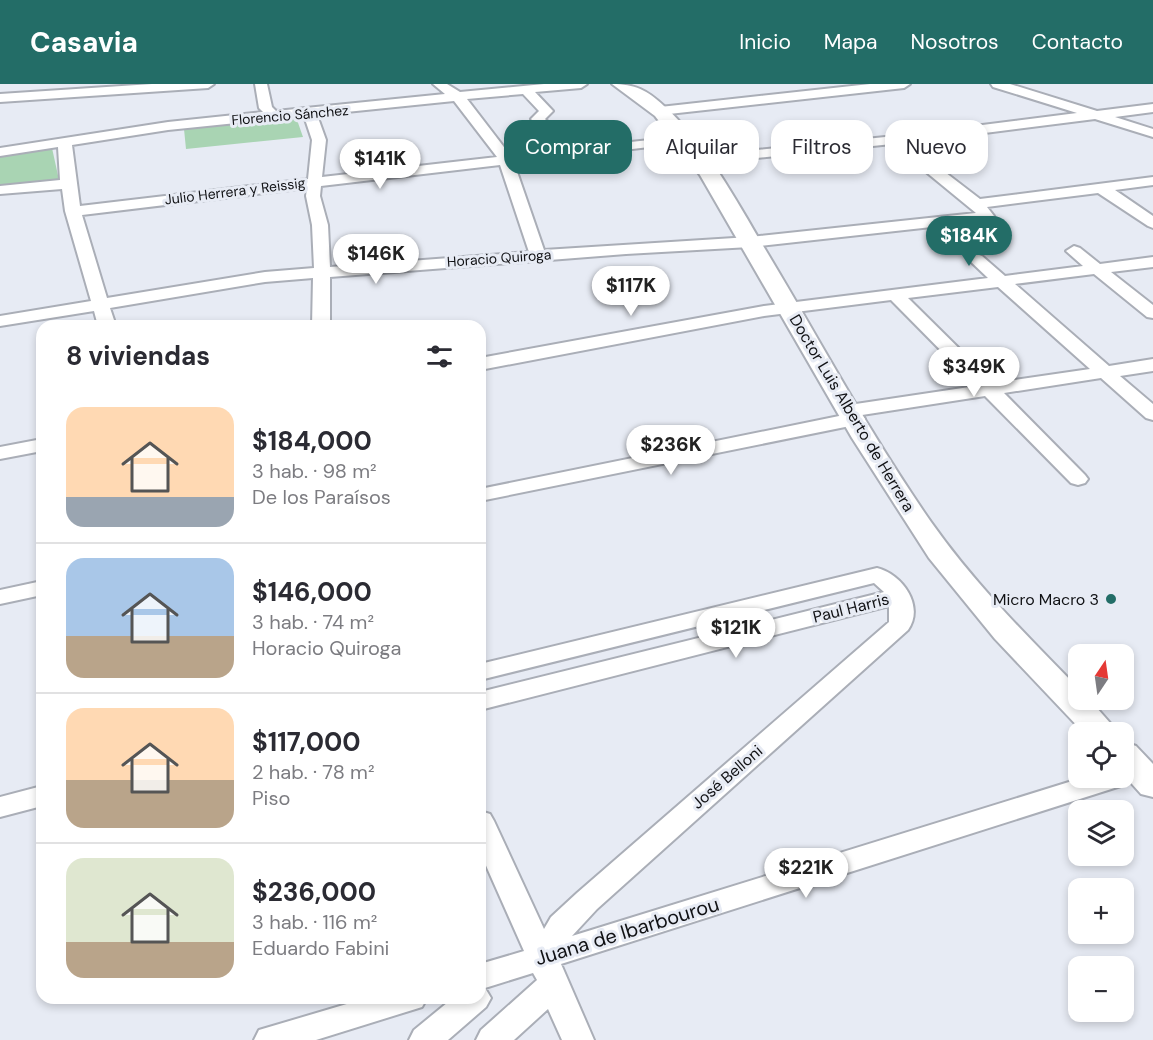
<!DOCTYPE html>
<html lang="es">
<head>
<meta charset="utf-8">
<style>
  :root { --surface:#fff; --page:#f7f7f7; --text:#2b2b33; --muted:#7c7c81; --line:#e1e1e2; --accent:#236d67 }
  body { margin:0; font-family:"DM Sans",sans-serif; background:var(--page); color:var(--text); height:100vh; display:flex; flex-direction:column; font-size:22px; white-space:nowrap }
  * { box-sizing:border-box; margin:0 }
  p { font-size:20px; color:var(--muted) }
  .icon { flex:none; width:33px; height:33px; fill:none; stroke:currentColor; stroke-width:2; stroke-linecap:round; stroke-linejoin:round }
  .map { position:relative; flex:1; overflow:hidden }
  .side { position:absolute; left:36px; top:236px; width:450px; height:684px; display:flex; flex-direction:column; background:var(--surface); border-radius:18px; box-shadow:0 3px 9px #0003 }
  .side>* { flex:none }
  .banner { position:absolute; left:504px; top:36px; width:558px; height:54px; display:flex; gap:12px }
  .needle { width:39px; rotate:13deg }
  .buttons { position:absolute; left:1068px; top:560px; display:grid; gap:12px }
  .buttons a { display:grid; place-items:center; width:66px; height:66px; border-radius:12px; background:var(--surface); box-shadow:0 3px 9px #0003; font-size:30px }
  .price { position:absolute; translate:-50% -51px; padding:0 14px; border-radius:21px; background:#fff; color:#222; font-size:20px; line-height:39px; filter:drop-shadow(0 2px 3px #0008) }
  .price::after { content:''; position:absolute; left:50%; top:36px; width:18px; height:14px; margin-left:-9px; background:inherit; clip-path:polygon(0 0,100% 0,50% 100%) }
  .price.selected { background:var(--accent); color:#fff }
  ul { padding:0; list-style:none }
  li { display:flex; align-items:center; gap:18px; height:150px; padding:0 30px }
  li+li { border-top:2px solid var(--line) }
  li span { display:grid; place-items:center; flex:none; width:168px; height:120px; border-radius:18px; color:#555 }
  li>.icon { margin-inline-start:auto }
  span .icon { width:72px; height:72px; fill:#fffc; stroke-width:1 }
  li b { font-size:26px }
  h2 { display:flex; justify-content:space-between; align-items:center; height:72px; padding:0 30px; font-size:26px }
  .tag { padding:0 21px; border-radius:18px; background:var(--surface); box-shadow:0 3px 9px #0003; font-size:21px; line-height:54px }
  .tag.selected { background:var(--accent); color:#fff }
  header { display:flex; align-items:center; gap:36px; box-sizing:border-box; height:84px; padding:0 30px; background:var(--accent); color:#fff }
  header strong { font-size:28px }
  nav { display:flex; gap:33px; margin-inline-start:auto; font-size:21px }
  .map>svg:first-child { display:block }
  .green { fill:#a9d4b3 }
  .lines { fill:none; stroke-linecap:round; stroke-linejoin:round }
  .minor-casing { stroke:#aaaeb7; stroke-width:4 }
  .tertiary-casing { stroke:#aaaeb7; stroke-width:4 }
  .minor { fill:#fff; fill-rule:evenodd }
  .tertiary { fill:#fff; fill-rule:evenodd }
  .poi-dot { fill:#236d67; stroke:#e7ebf4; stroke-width:2 }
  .labels { text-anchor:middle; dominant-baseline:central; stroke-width:6; stroke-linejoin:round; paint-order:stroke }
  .far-street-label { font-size:14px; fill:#101114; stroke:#e7ebf4 }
  .street-label { font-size:16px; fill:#101114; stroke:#e7ebf4 }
  .poi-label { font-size:16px; fill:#101114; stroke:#e7ebf4; text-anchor:end }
  .near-street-label { font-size:20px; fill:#101114; stroke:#e7ebf4 }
</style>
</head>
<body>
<header>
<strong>Casavia</strong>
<nav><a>Inicio</a><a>Mapa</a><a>Nosotros</a><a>Contacto</a></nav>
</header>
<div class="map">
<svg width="1153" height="956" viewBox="0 0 1153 956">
  <rect width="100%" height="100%" fill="#e7ebf4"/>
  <!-- green -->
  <path class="green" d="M296 33 303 53 186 65 184 45Z
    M52 64 59 96 0 103V73Z"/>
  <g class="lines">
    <!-- minor casing -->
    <g class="minor-casing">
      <path id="minor" d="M152 0H214L208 4 0 18V10Z
        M255 0H267L272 23 276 27 445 10 433 0H447L460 8 544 0H587L581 4 535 8 553 27 545 35 573 64 688 52 690 55 683 59 514 79 544 166 750 153 976 129 892 60 698 80 691 76 698 72 895 52 1077 29 993 3 991 0H1010L1097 27 1153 20V28L1115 33 1153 45V53L1095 35 907 59 980 115 1153 93V101L1115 106 1153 132V144L1148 142 1098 109 987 123 994 132 986 137 750 163 626 170 330 193V242H312L313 194 265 198 110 224 116 242H98L94 227 0 242V232L91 217 65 127 62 105 0 110V102L60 96 58 63 0 72V64L168 38 263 28 259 24ZM523 10 539 27 531 35 559 65 510 71 467 15ZM454 17 497 73 322 93 326 56 317 31ZM304 32 312 56 308 95 80 122 72 61 168 46ZM500 81 529 168 330 183 328 141 320 112 321 102ZM307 104 306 112 312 141 314 184 265 188 107 214 82 131Z
        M870 0H910L904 4 660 31 653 27 660 23Z
        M1074 162 1080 164 1100 180 1153 173V183L1111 188 1153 221V234L1147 233 1094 190 1015 200 1109 282 1153 275V287L1120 292 1153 320V336L1146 334 1101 294 1004 309 1085 391 1088 395 1085 399 1078 401 1071 399 985 312 862 331 865 335 862 339 855 341 480 417V405L844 331 839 327 842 323 849 321 976 302 891 216 764 232 480 286V274L764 222 988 194 968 175 976 170 982 172 1005 192 1083 182 1066 167ZM998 203 1090 285 994 299 908 214Z
        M42 355V367L0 375V363Z
        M877 484C902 490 925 522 908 546L597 825 572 852 1085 693H1124V685L1130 693 1127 700 561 880 594 956H562L548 925 514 956H476L481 946 537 896 533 889 485 904 491 914 486 923 448 956H409L414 946 453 914H480V880L524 867 480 768V727L490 730 494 737 544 845 551 833 577 809 889 538V522L480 626V608L884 508 874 499 480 596V580Z
        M42 497V511L0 520V506Z
        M42 702V722L0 733V713Z
        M367 914H427L422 923 316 956H254L259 946Z"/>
    </g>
    <!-- tertiary casing -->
    <g class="tertiary-casing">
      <path id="tertiary" d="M612 0C635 0 647 6 664 22 708 62 738 120 768 170 822 260 871 352 931 438 974 499 1026 551 1078 604V615H1089L1118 648H1083L995 555 929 474 852 354 700 91 655 32Z
        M1124 658 1136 662 1153 680V713L1141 710 1124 691Z"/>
    </g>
    <!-- minor -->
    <use href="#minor" class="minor"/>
    <!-- tertiary -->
    <use href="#tertiary" class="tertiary"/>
  </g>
  <!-- markers -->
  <circle class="poi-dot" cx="1111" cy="515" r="6"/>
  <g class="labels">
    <!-- far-street labels -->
    <g class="far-street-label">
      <text transform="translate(290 31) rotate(-5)">Florencio Sánchez</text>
      <text transform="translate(235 107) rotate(-7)">Julio Herrera y Reissig</text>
      <text transform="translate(499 174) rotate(-4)">Horacio Quiroga</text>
    </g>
    <!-- street labels -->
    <g class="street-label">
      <text transform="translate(852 329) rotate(59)">Doctor Luis Alberto de Herrera</text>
      <text transform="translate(851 524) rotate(-14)">Paul Harris</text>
      <text transform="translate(727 693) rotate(-41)">José Belloni</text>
    </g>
    <!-- poi labels -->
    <g class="poi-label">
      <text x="1099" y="515">Micro Macro 3</text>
    </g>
    <!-- near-street labels -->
    <g class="near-street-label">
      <text transform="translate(627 847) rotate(-17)">Juana de Ibarbourou</text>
    </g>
  </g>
</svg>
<div class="buttons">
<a><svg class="needle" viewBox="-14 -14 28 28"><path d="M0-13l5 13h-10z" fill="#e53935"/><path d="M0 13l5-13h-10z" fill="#7c7c81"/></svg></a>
<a><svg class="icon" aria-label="locate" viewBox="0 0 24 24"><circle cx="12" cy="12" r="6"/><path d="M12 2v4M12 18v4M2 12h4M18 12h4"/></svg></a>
<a><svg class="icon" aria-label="layers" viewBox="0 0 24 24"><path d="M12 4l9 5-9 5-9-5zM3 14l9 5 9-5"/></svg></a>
<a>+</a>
<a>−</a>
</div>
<b class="price" style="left:380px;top:106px">$141K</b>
<b class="price selected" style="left:969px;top:183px">$184K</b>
<b class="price" style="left:376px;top:201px">$146K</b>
<b class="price" style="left:631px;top:233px">$117K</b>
<b class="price" style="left:974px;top:314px">$349K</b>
<b class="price" style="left:671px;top:392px">$236K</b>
<b class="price" style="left:736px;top:575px">$121K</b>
<b class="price" style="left:806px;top:815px">$221K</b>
<div class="banner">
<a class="tag selected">Comprar</a>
<a class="tag">Alquilar</a>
<a class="tag">Filtros</a>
<a class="tag">Nuevo</a>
</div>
<section class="side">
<h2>8 viviendas<svg class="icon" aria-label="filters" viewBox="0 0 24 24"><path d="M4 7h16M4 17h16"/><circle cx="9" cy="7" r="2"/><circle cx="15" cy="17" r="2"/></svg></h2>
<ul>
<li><span style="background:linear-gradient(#ffd9b3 75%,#9aa5b1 0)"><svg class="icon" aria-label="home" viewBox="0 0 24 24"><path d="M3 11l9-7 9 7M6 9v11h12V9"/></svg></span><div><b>$184,000</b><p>3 hab. · 98 m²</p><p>De los Paraísos</p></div></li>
<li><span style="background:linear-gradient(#a9c7e8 65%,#b9a48a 0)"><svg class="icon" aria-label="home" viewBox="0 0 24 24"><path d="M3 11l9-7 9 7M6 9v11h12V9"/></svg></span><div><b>$146,000</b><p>3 hab. · 74 m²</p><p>Horacio Quiroga</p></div></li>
<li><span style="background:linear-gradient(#ffd9b3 60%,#b9a48a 0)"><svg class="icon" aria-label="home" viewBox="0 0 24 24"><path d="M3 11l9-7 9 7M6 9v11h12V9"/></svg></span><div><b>$117,000</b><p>2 hab. · 78 m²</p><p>Piso</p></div></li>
<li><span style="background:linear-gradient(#dfe7d0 70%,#b9a48a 0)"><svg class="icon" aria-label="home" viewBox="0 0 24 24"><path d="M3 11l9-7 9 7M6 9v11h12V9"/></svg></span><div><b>$236,000</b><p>3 hab. · 116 m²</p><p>Eduardo Fabini</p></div></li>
</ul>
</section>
</div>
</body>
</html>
